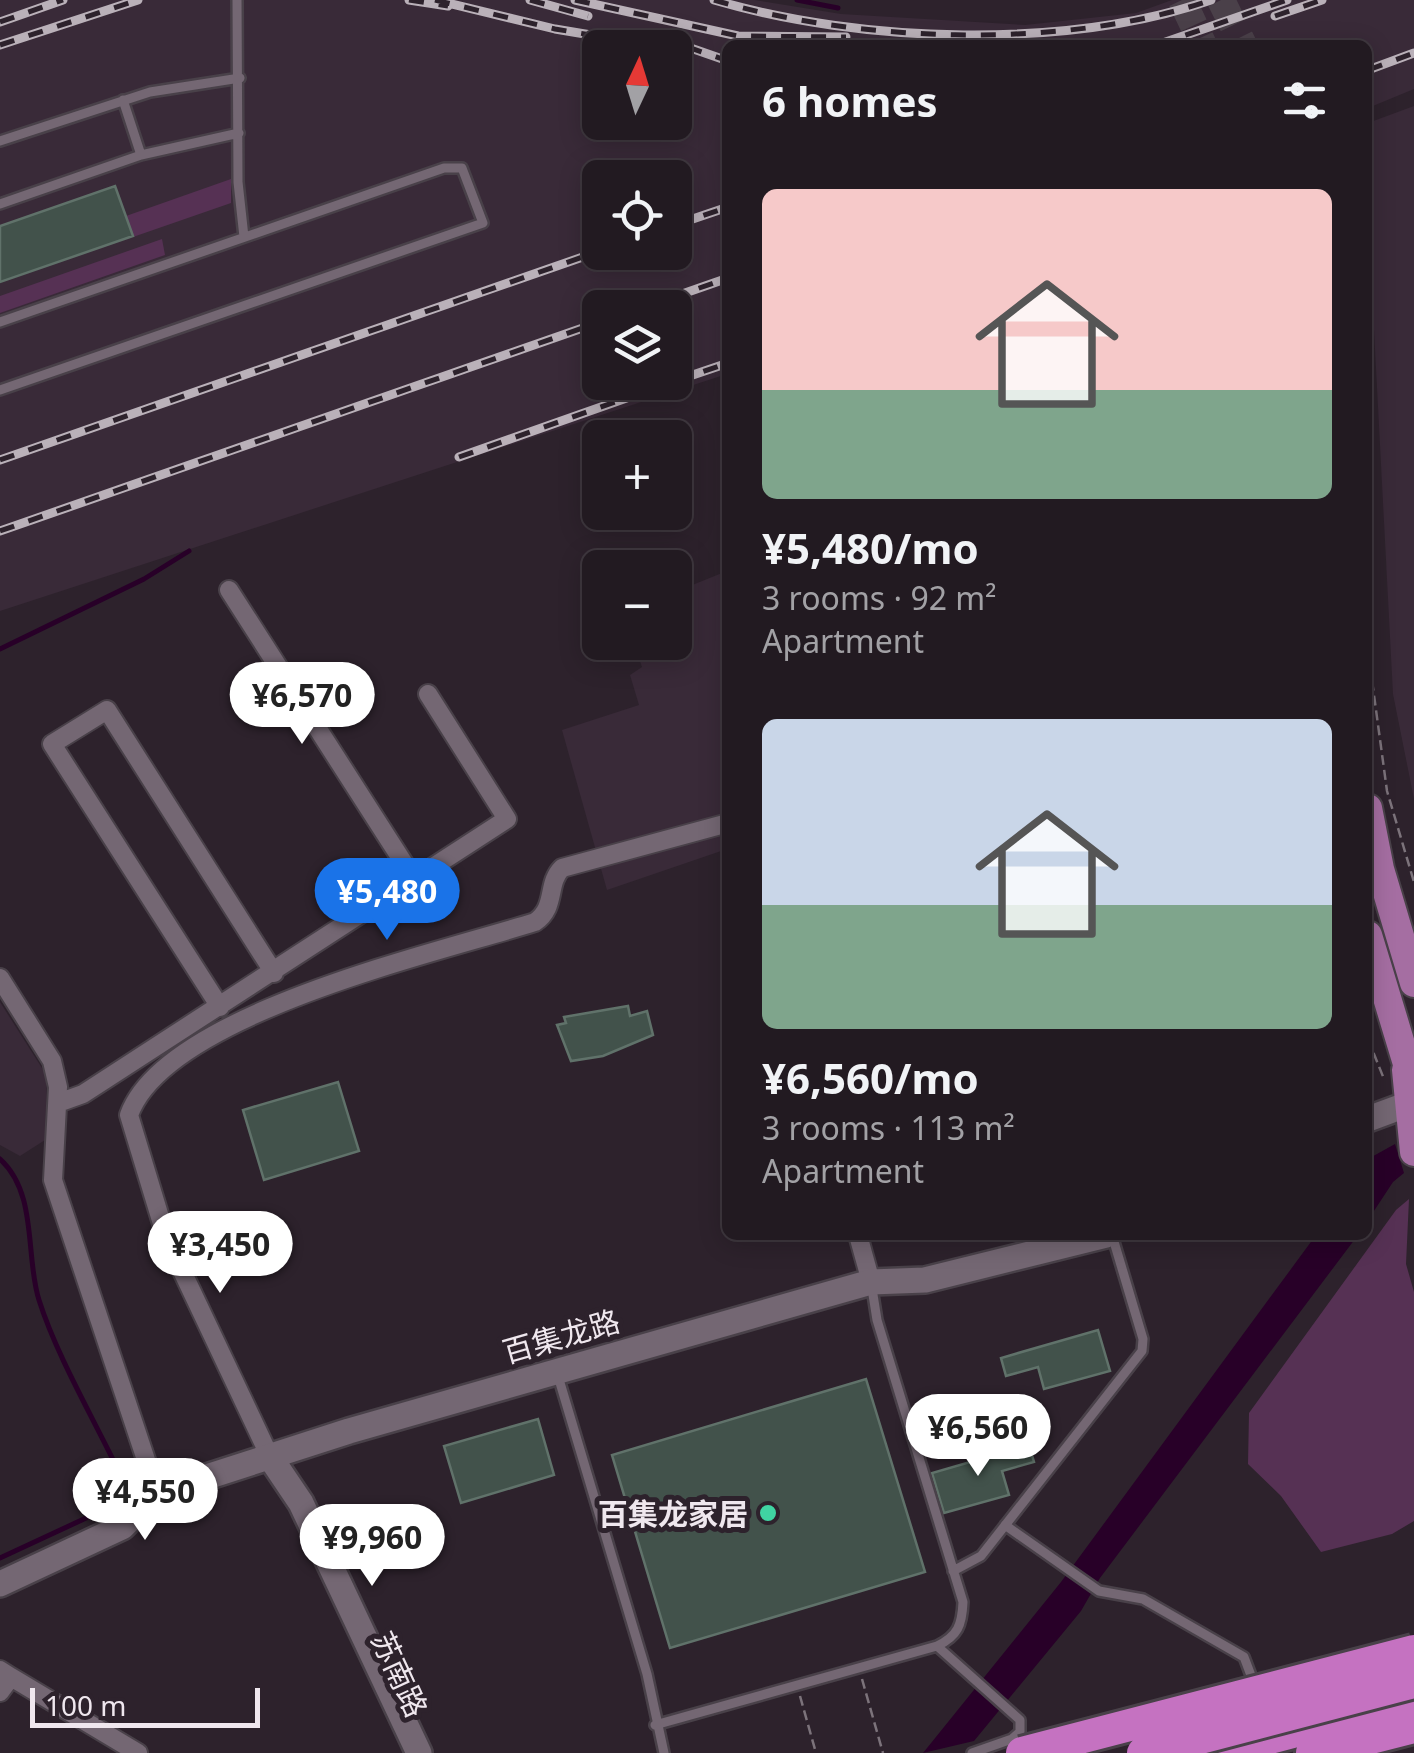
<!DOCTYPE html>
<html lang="en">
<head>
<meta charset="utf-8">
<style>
  :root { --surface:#221a21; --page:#2e272e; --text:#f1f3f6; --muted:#a2a1a5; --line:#3f383f; --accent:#1a73e8 }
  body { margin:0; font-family:"Noto Sans","Noto Sans SC",sans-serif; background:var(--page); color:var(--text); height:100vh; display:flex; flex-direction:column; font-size:38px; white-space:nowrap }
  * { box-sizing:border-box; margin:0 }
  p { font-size:32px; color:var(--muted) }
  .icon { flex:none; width:55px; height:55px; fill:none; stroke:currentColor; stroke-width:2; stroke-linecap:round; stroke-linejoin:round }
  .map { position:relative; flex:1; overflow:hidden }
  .side { position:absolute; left:722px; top:40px; width:650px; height:1200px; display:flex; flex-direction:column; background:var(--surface); border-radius:15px; box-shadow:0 5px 25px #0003,0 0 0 2px var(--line) }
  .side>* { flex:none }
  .needle { width:65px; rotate:4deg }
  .controls { position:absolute; left:582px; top:30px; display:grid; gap:20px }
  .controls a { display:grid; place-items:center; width:110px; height:110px; border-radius:15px; background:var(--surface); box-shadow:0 5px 25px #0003,0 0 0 2px var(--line); font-size:50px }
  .scale { position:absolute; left:30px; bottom:25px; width:230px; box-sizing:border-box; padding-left:10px; border:5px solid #efe7ee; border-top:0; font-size:28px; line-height:35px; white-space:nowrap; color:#efe7ee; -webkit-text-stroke:8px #2d222c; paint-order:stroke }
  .price { position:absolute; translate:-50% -85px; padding:0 22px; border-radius:35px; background:#fff; color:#222; font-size:32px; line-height:65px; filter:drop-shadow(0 2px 5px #0008) }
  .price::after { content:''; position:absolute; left:50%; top:60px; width:30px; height:22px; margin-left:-15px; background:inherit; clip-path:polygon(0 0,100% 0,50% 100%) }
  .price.selected { background:var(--accent); color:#fff }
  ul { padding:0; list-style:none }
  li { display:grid; align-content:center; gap:20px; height:530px; padding:0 40px }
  li span { display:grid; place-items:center; height:310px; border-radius:15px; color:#555 }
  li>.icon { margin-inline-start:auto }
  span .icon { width:180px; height:180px; fill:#fffc; stroke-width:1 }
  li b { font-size:42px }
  h2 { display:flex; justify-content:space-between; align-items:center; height:120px; padding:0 40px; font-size:42px }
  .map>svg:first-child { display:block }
  .built { fill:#392a38; fill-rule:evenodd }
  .green { fill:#563154 }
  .water { fill:#280028 }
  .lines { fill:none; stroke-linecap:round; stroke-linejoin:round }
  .stream { stroke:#280028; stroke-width:5 }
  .building { fill:#42524b; stroke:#60726a; stroke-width:2.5 }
  .primary-tunnel { stroke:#4a4049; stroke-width:28; stroke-dasharray:28 14; stroke-linecap:butt }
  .lane-casing { stroke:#494149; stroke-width:14 }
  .street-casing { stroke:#494149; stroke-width:22 }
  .secondary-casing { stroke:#494149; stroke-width:30 }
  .primary-casing { stroke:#494149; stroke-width:32 }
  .highway-casing { stroke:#494149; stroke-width:38 }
  .path { stroke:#7c737b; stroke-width:2.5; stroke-dasharray:10 5; stroke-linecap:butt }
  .lane { stroke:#746773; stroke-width:9 }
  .street { stroke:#746773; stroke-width:18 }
  .secondary { stroke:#746773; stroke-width:25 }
  .primary { stroke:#a56ea2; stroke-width:28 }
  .highway { stroke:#c572c1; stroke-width:32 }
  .rail-casing { stroke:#bab1b9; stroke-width:9 }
  .rail { stroke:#2d222c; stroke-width:5; stroke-dasharray:15; stroke-linecap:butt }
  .highway-bridge-casing { stroke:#494149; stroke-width:38; stroke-linecap:butt }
  .highway-bridge { stroke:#c572c1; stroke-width:32 }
  .poi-dot { fill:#40d4a2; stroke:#2d222c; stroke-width:4 }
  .labels { text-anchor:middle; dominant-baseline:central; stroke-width:10; stroke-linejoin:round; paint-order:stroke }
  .street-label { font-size:30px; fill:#efe7ee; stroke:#2d222c }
  .poi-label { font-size:30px; font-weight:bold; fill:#efe7ee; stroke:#2d222c; text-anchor:end }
</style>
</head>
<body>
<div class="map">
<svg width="1414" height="1753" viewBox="0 0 1414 1753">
  <rect width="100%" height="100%" fill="#2d222c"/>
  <!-- built -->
  <path class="built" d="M0 0H755L841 14 1025 25 1136 13 1172 0H1414V89L1368 108V45H728L727 374 0 611ZM600 48H675V122H600ZM600 178H675V252H600ZM600 308H675V382H600Z
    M1414 106V799L1393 694 1374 330 1368 294V123Z
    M727 571V849L607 890 562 730 639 705 630 675 642 667 634 643 675 642V592Z
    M0 1002 47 1076 45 1140 20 1156 0 1145Z"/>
  <!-- green -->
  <path class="green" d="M231 179V203L133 237 126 216Z
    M162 239 165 255 0 313V296Z
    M1409 1199 1406 1264 1414 1292V1521L1392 1534 1321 1552 1281 1496 1248 1464 1249 1413 1396 1210Z"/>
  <!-- water -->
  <path class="water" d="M1395 1144 1404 1173 1393 1182 1368 1220V1159Z
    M1316 1235H1358L1100 1578 1081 1611 974 1741 923 1753 1061 1582Z"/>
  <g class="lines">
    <!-- stream -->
    <path class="stream" d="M797 0 838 8
      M0 649 144 579 189 551
      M0 1159C38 1193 25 1257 39 1300 57 1357 96 1423 122 1478L99 1512 0 1558"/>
  </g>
  <!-- building -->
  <path class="building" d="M115 186 133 236 0 282V226Z
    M628 1006 630 1016 647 1011 653 1035 603 1056 571 1061 557 1025 566 1023 564 1017Z
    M338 1082 359 1151 264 1180 243 1110Z
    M1098 1330 1110 1371 1044 1389 1038 1367 1006 1376 1001 1358Z
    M866 1379 925 1572 670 1648 612 1455Z
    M538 1419 554 1475 461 1503 444 1446Z
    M1029 1445 1034 1462 1002 1471 1009 1495 944 1513 932 1473Z"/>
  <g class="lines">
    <!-- primary-tunnel -->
    <path class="primary-tunnel" d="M1182 0 1203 45
      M1221 0 1243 45"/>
    <!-- lane casing -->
    <g class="lane-casing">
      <path id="lane" d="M237 0 238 182 244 237
        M123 100 141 155
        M0 141 150 92 240 78
        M0 204 141 155 239 133
        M0 322 444 168H462L483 223 0 390
        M558 1376 647 1674 664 1753
        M1005 1525 1099 1591 1143 1599 1244 1657 1255 1686
        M953 1571 981 1556 1142 1351 1143 1339 1112 1235
        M937 1646 1020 1720V1732L1012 1739 972 1753
        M655 1725 937 1646C958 1636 962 1625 963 1602L877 1320 871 1282"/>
    </g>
    <!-- street casing -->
    <g class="street-casing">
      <path id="street" d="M229 590 414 879
        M0 978 52 1061 58 1087 53 1180 157 1493
        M220 1007 52 744 107 710 274 973
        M58 1103 83 1094 507 819 428 694
        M858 1235 871 1282
        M270 1457 166 1237 129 1115C165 1014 437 953 535 922 557 907 546 884 562 868L728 823
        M0 1670 11 1677 0 1692
        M11 1677 138 1753"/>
    </g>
    <!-- secondary casing -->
    <g class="secondary-casing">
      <path id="secondary" d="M1368 1119 1414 1102
        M270 1457 301 1503 419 1753
        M0 1584 122 1527 157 1493 349 1431 871 1282 925 1280 1106 1235"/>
    </g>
    <!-- primary casing -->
    <g class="primary-casing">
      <path id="primary" d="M1368 808 1380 869 1414 983
        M1368 935 1414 1087
        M1406 1070 1414 1152"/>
    </g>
    <!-- highway casing -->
    <g class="highway-casing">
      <path id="highway" d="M1213 1753 1414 1700
        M1312 1753 1414 1727"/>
    </g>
    <!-- path -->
    <path class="path" d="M1368 651 1387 791 1414 882
      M1368 1039 1384 1079
      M862 1679 883 1753
      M800 1696 816 1753"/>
    <!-- lane -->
    <use href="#lane" class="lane"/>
    <!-- street -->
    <use href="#street" class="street"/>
    <!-- secondary -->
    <use href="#secondary" class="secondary"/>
    <!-- primary -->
    <use href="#primary" class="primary"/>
    <!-- highway -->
    <use href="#highway" class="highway"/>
    <!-- rail casing -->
    <g class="rail-casing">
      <path id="rail" d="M409 0 448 6
        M435 0 555 29 669 48
        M530 0 588 16
        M575 0 738 36 846 37
        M714 0C860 43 1067 50 1211 0
        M1275 16 1322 0
        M0 22 63 0
        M659 37 728 61
        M0 45 138 0
        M1157 45 1287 0
        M1368 70 1414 53
        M675 225 728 207
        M642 308 728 278
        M675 381 728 363
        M459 457 672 382
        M0 460 600 251
        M0 531 600 322"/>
    </g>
    <!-- rail -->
    <use href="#rail" class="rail"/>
    <!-- highway-bridge casing -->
    <g class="highway-bridge-casing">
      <path id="highway-bridge" d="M1022 1753 1414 1651
        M1143 1753 1414 1682"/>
    </g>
    <!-- highway-bridge -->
    <use href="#highway-bridge" class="highway-bridge"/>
  </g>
  <!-- markers -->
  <circle class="poi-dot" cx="768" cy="1513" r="10"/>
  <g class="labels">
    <!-- street labels -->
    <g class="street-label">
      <text transform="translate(561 1336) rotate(-16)">百集龙路</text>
      <text transform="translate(400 1674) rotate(65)">苏南路</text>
    </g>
    <!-- poi labels -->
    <g class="poi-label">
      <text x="748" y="1513">百集龙家居</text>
    </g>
  </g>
</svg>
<div class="controls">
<a><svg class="needle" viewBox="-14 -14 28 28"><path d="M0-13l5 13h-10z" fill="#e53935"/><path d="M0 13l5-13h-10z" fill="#a2a1a5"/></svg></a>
<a><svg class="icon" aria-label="locate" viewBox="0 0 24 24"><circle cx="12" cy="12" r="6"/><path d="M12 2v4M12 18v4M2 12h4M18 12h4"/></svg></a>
<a><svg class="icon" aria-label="layers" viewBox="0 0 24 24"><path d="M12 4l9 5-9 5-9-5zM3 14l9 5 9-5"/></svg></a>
<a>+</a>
<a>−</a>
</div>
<div class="scale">100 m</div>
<b class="price" style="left:302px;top:747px">¥6,570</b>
<b class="price selected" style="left:387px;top:943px">¥5,480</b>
<b class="price" style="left:220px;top:1296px">¥3,450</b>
<b class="price" style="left:978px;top:1479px">¥6,560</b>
<b class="price" style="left:145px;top:1543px">¥4,550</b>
<b class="price" style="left:372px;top:1589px">¥9,960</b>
<section class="side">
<h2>6 homes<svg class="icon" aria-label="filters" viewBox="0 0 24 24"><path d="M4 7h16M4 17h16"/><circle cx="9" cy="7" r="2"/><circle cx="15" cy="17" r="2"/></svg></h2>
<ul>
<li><span style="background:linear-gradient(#f6c9c9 65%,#7fa58c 0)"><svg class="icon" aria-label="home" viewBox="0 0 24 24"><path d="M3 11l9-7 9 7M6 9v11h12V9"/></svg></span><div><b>¥5,480/mo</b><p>3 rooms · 92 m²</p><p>Apartment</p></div></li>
<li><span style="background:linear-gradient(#c9d6e8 60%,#7fa58c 0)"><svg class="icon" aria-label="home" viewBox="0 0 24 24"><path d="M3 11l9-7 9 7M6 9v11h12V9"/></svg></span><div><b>¥6,560/mo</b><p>3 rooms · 113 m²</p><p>Apartment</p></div></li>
</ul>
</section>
</div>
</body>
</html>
